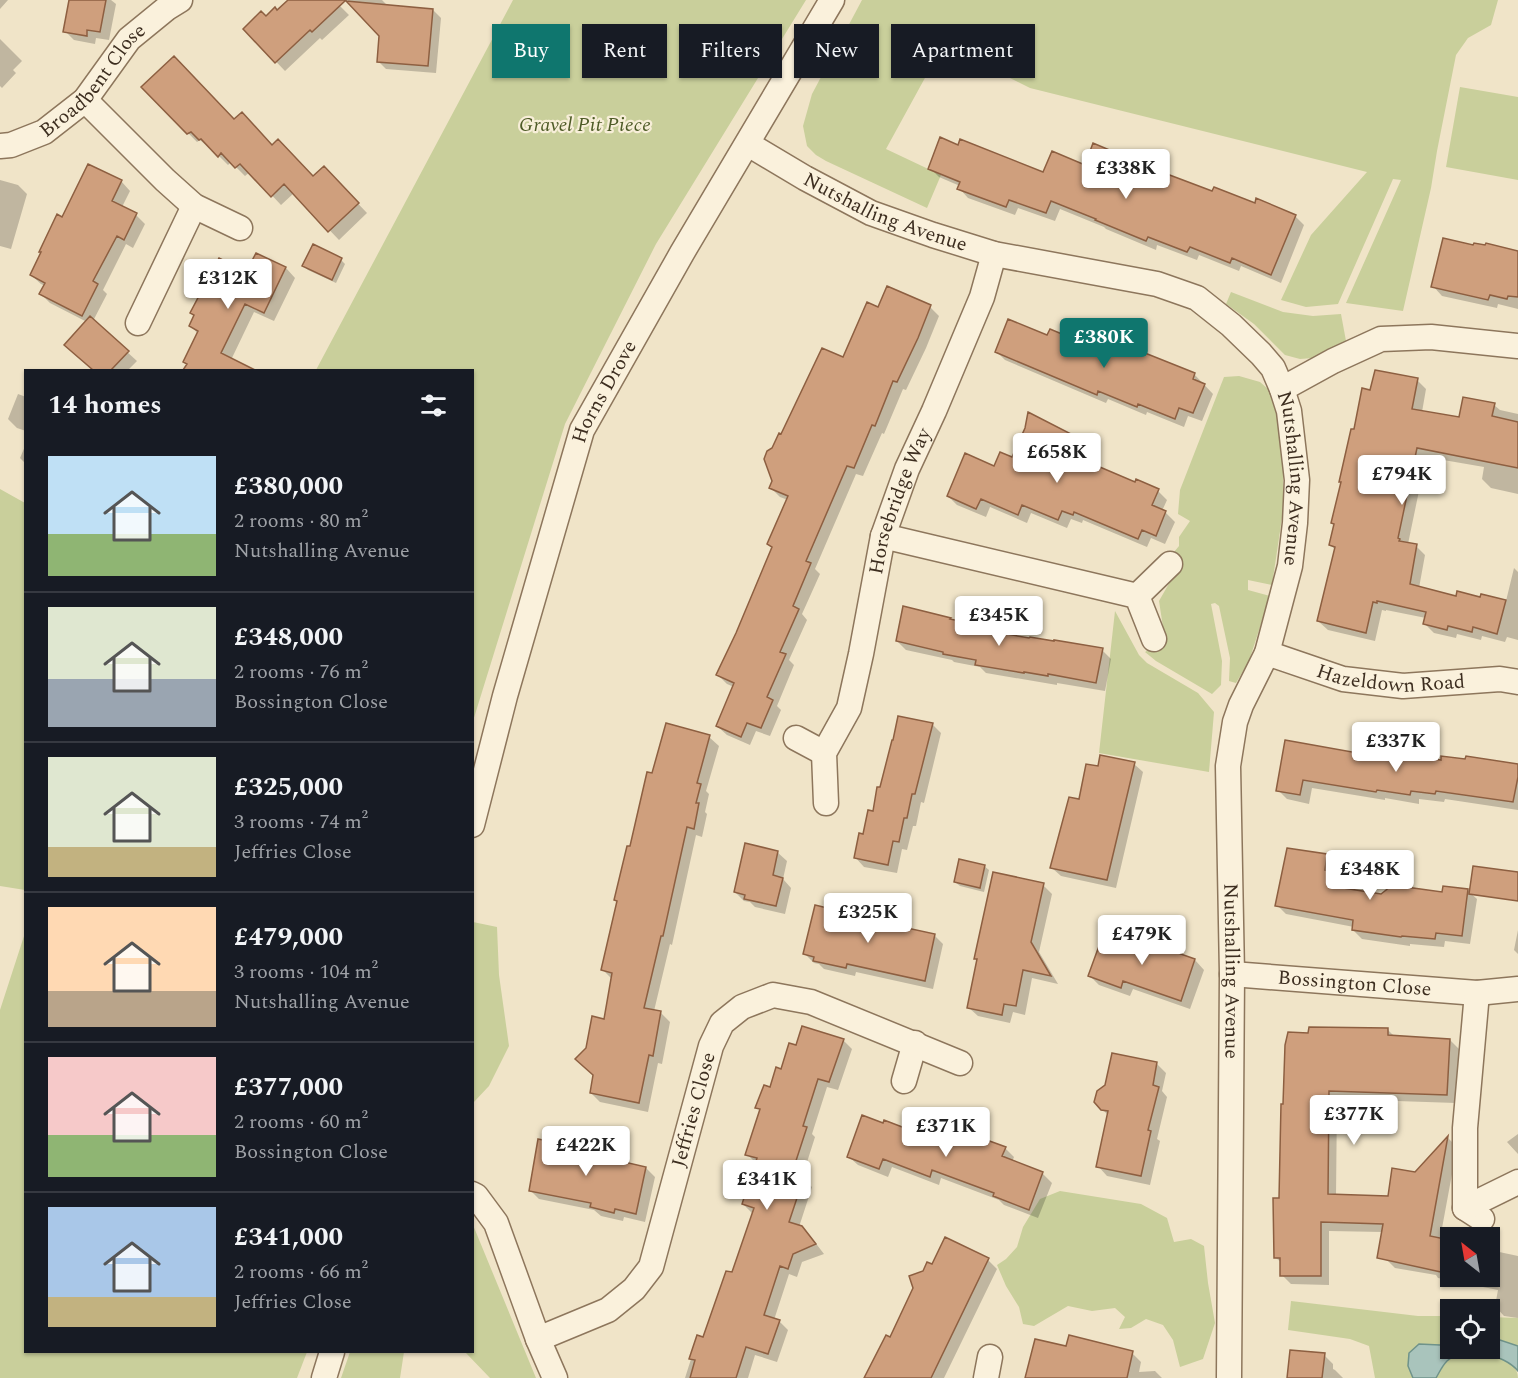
<!DOCTYPE html>
<html lang="en">
<head>
<meta charset="utf-8">
<style>
  :root { --surface:#171b24; --page:#20242c; --text:#f1f3f6; --muted:#9ea1a6; --line:#363941; --accent:#0f766e }
  body { margin:0; font-family:Spectral,serif; background:var(--page); color:var(--text); height:100vh; display:flex; flex-direction:column; font-size:22px; white-space:nowrap }
  * { box-sizing:border-box; margin:0 }
  p { font-size:20px; color:var(--muted) }
  .icon { flex:none; width:33px; height:33px; fill:none; stroke:currentColor; stroke-width:2; stroke-linecap:round; stroke-linejoin:round }
  .map { position:relative; flex:1; overflow:hidden }
  .panel { position:absolute; left:24px; top:369px; width:450px; height:984px; display:flex; flex-direction:column; background:var(--surface); border-radius:0px; box-shadow:0 2px 4px #0004 }
  .panel>* { flex:none }
  .hud { position:absolute; left:492px; top:24px; width:570px; height:54px; display:flex; gap:12px }
  .needle { width:39px; rotate:329deg }
  .tools { position:absolute; left:1440px; top:1227px; display:grid; gap:12px }
  .tools a { display:grid; place-items:center; width:60px; height:60px; border-radius:0px; background:var(--surface); box-shadow:0 2px 4px #0004; font-size:30px }
  .price { position:absolute; translate:-50% -51px; padding:0 14px; border-radius:6px; background:#fff; color:#222; font-size:20px; line-height:39px; filter:drop-shadow(0 2px 3px #0008) }
  .price::after { content:''; position:absolute; left:50%; top:36px; width:18px; height:14px; margin-left:-9px; background:inherit; clip-path:polygon(0 0,100% 0,50% 100%) }
  .price.selected { background:var(--accent); color:#fff }
  ul { padding:0; list-style:none }
  li { display:flex; align-items:center; gap:18px; height:150px; padding:0 24px }
  li+li { border-top:2px solid var(--line) }
  li span { display:grid; place-items:center; flex:none; width:168px; height:120px; border-radius:0px; color:#555 }
  li>.icon { margin-inline-start:auto }
  span .icon { width:72px; height:72px; fill:#fffc; stroke-width:1 }
  li b { font-size:26px }
  h2 { display:flex; justify-content:space-between; align-items:center; height:72px; padding:0 24px; font-size:26px }
  .pill { padding:0 21px; border-radius:0px; background:var(--surface); box-shadow:0 2px 4px #0004; font-size:21px; line-height:54px }
  .pill.selected { background:var(--accent); color:#fff }
  .map>svg:first-child { display:block }
  .green { fill:#c9cf9b }
  .water { fill:#a9c4bc; stroke:#6f938a; stroke-width:1.5 }
  .shadow { fill:#0003 }
  .building { fill:#cf9f7d; stroke:#8d5f41; stroke-width:1.5 }
  .lines { fill:none; stroke-linecap:round; stroke-linejoin:round }
  .minor-casing { stroke:#8d765c; stroke-width:27 }
  .minor { stroke:#faf1dc; stroke-width:24 }
  .labels { text-anchor:middle; dominant-baseline:central; stroke-width:4.5; stroke-linejoin:round; paint-order:stroke }
  .street-label { font-size:20px; fill:#3d2e20; stroke:#f7eed8 }
  .park-label { font-size:20px; font-style:italic; fill:#4d5a26; stroke:#f7eed8 }
</style>
</head>
<body>
<div class="map">
<svg width="1518" height="1378" viewBox="0 0 1518 1378">
  <rect width="100%" height="100%" fill="#f0e4c8"/>
  <!-- green -->
  <path class="green" d="M513 0H806L656 244 565 424 473 721 472 370H316Z
    M862 0H1498L1491 25 1468 38 1456 55 1437 151 1431 188 1403 311 1346 303 1401 180 1393 179 1338 304 1306 307 1281 300 1311 235 1367 172 1030 88 943 45 886 149 941 175 927 208 826 161 816 155 807 146 803 126 812 94Z
    M1460 87 1518 97V180L1446 167Z
    M1231 292 1283 312 1313 316 1341 314 1346 341 1326 357 1300 359 1285 355 1254 324 1226 304Z
    M1239 376 1260 382 1275 395 1280 417 1283 464V511L1272 585 1248 580V590L1270 596 1249 661 1236 683 1229 681 1230 658 1219 606 1215 603 1211 604 1222 661 1221 685 1212 694 1156 661 1145 652 1165 640 1159 601 1175 573 1174 552 1179 546V537L1190 521 1178 514 1180 490 1224 377Z
    M0 489 25 503V890L0 886Z
    M1115 611 1139 655 1147 663 1198 693 1214 712 1209 772 1099 753Z
    M473 922 497 927 499 975 509 1046 489 1086 473 1103Z
    M25 933 26 1352H307L297 1378H0V1010Z
    M1060 1191 1141 1204 1167 1218 1174 1242 1191 1239 1204 1246 1208 1283 1215 1323 1203 1359 1180 1367 1173 1340 1163 1325 1146 1319 1131 1328 1119 1329 1125 1317 1115 1308 1092 1311 1068 1306 1034 1326 1023 1324 1019 1307 1006 1286 997 1265 1006 1259 1017 1247 1023 1227 1040 1199Z
    M473 1225 536 1378H490L465 1352H472Z
    M1291 1301 1418 1316H1450V1343L1440 1345 1419 1344 1408 1366 1413 1378H1375L1369 1346 1350 1339 1288 1330Z
    M1490 1317 1518 1318V1346L1494 1338H1490Z
    M350 1352H404L400 1378H341Z
    M1466 1354C1483 1354 1518 1356 1518 1378H1436C1445 1363 1448 1356 1466 1354Z"/>
  <!-- water -->
  <path class="water" d="M1490 1338H1494L1518 1346V1371C1504 1354 1464 1345 1447 1361 1442 1366 1439 1373 1436 1378H1413L1408 1366 1409 1353 1419 1344 1440 1345 1450 1343V1348H1490Z"/>
  <!-- shadow -->
  <path class="shadow" d="M0 0H8L0 9Z
    M70 0H111L116 4 109 40 96 38 95 44 74 40 65 31Z
    M290 0H334L349 15 322 40 320 38 285 71 245 29 277 12Z
    M347 0H382L388 6 433 10 441 18 436 73 386 69 378 61 381 35Z
    M0 39 22 61 13 70 16 73 2 88 0 86Z
    M143 87 235 121 273 146 313 178 324 168 367 213 339 240 294 193 281 205 250 172 245 176 231 162 228 165 210 147 209 148 200 140 197 142Z
    M1085 166 1213 193 1295 216 1304 225 1281 283 1241 266 1239 271 1199 255 1197 260 1157 245 1156 250 1106 229 1104 227 1060 209 1055 221 1018 208 1015 215 968 198 959 188 960 186 939 177 930 168 1044 174Z
    M0 180 18 185 27 194 11 249 0 246Z
    M121 181 130 191 122 207 136 215 145 224 133 248 126 244 103 290 107 294 93 321 137 361 128 370H94L75 354 87 322 50 303 41 294 45 286 41 284 31 275 63 219Z
    M313 246 341 260 345 264 336 283 308 270 304 266Z
    M1474 247 1517 252 1518 250V309L1498 304 1497 308 1442 296 1433 286Z
    M257 255 286 268 295 278 274 321 254 312 231 360 242 370H185L198 334 191 326 247 274Z
    M930 307 939 316 926 348 906 390 903 389 884 434 882 433 863 476 856 474 815 569 820 574 802 614 807 620 789 660 794 665 777 706 781 710 770 736 756 731 750 745 727 735 717 726 734 687 727 684 718 675 773 548 788 500 780 497 771 488 782 436 844 359 878 309Z
    M1048 337 1128 355 1194 374 1213 394 1202 421 1188 416 1184 427 1147 412 1146 415 1108 399 1106 403 1005 360 996 351Z
    M1417 380 1426 389 1422 412 1460 419 1494 405 1500 410 1518 414V494L1491 488 1482 479 1484 467 1426 457 1408 544 1416 546 1425 555 1419 588 1457 598 1481 599 1482 595 1506 601 1514 568 1518 572V640L1507 637 1505 642 1482 636 1481 640 1457 634 1456 638 1434 633 1425 624 1426 618 1386 610V611L1382 610 1375 641 1328 630 1318 621 1336 550 1330 545 1355 431 1371 392Z
    M18 394 26 397V431L17 428 8 419Z
    M1074 437 1083 446 1077 459 1136 484 1137 481 1158 491 1167 500 1162 511 1166 513 1175 522 1165 544 1151 538 1147 547 1083 520 1082 523 1071 519 1067 528 1031 513 1027 523 990 507 986 517 957 505 948 496 995 468 1013 459Z
    M26 444V464L20 458Z
    M974 625 979 631 1102 650 1111 659 1105 691 1057 683V685L986 673 980 667 954 662 952 660 906 650 897 641Z
    M932 724 941 733 924 803 921 802 916 826H913L907 850 902 849 897 873 864 867 855 857 874 813 881 789Z
    M709 737 719 746 706 791 709 794 705 812 707 814 702 837 696 835 672 945 670 944 654 1011 661 1013 670 1022 662 1064 658 1063 648 1112 600 1102 591 1093 595 1075 588 1049 605 1021 612 979 603 970 618 902 616 900 653 775Z
    M1286 742 1392 760 1518 765V810L1445 799 1444 802 1419 799V804L1385 798V800L1312 788 1309 804 1287 799 1278 790Z
    M1134 764 1143 772 1116 888 1061 876 1052 868 1080 801 1099 768Z
    M777 852 787 861 783 879 791 888 785 914 755 907 750 902 744 901 735 892Z
    M1326 856 1335 865 1334 874 1342 882 1341 889 1381 896 1407 888 1443 893 1467 890 1477 899 1470 944 1445 941 1444 947 1410 944V946L1362 939 1353 930 1354 927 1286 914 1277 905Z
    M984 866 989 870 984 892 960 886 955 882Z
    M1043 885 1052 894 1039 952 1058 984 1032 978 1025 1015 1013 1012 1010 1023 978 1016 968 1007 978 960 976 958Z
    M847 914 849 917 934 935 943 944 933 989 856 972 855 976 824 969 819 964 814 963 805 954Z
    M1518 930V954L1514 950Z
    M1152 950H1175L1181 956 1195 960 1204 970 1190 1009 1133 989 1130 996 1099 985 1090 976Z
    M1388 1030 1395 1037 1450 1040 1459 1049 1456 1103 1337 1099 1336 1196 1389 1197 1415 1174 1448 1138 1457 1147 1440 1239 1450 1242V1276H1490V1250L1518 1256V1318L1504 1316 1495 1306 1498 1290 1438 1278 1436 1275 1395 1268 1386 1259 1383 1232 1329 1231V1285L1291 1284 1282 1275V1263L1276 1258 1281 1199 1284 1106 1310 1034Z
    M843 1040 852 1049 838 1090 827 1087 812 1134 815 1137 802 1178 812 1187 799 1227 811 1237 824 1254 802 1262 797 1277 789 1274 774 1320 779 1321 788 1330 777 1362 755 1355 748 1378H685L698 1337 704 1339 733 1274 752 1213 743 1204 757 1164 747 1154 761 1111 757 1107 797 1047Z
    M1157 1064 1166 1073 1162 1091 1167 1097 1157 1139 1160 1141 1150 1185 1107 1176 1098 1166 1109 1116 1102 1109 1107 1085Z
    M911 1132 935 1133 1005 1148 1014 1157 1012 1162 1043 1174 1052 1183 1038 1218 1004 1205 999 1200 941 1178 939 1185 892 1167 888 1177 858 1165 848 1156Z
    M1518 1134V1154L1507 1142Z
    M594 1152 600 1158 646 1168 655 1177 645 1222 624 1217 623 1221 601 1216 594 1210 539 1199 530 1190Z
    M988 1260 997 1269 944 1378H866L890 1339 924 1272 933 1266Z
    M1067 1348 1132 1353 1141 1362 1139 1372 1155 1371 1162 1378H1027Z
    M1324 1355 1333 1364V1369L1335 1370 1343 1378H1288Z"/>
  <!-- building -->
  <path class="building" d="M69 0H106L100 32 87 30V36L63 32Z
    M288 0H346L312 32 310 30 275 63 243 29 261 11 266 16 275 7 277 10Z
    M346 1 433 9 428 66 377 62 379 36Z
    M174 56 234 119 242 112 272 145 278 139 313 176 324 166 359 203 328 232 284 184 271 197 240 164 235 168 221 153 218 157 201 139 199 140 191 132 187 134 141 87Z
    M940 137 958 145 960 139 1043 172 1052 151 1085 165 1093 143 1159 171 1212 191 1214 187 1255 203 1256 198 1296 215 1271 275 1232 258 1230 263 1190 247 1187 252 1148 237 1146 241 1095 220 1096 219 1051 201 1046 213 1009 200 1006 207 957 189 960 182 928 169Z
    M88 164 122 180 112 201 137 213 124 240 117 236 93 281 98 284 82 316 39 294 45 283 30 275 41 252H39L57 214 62 217Z
    M1443 238 1473 245 1474 243 1485 245 1486 243 1518 251V297L1508 296 1507 299 1490 295 1488 300 1431 287Z
    M313 244 342 258 332 280 302 266Z
    M256 253 286 267 264 313 245 304 221 353 255 370H183L187 364 183 362 198 331 189 326 194 315 190 313 219 258 246 272Z
    M887 286 931 305 918 338 897 382 893 381 875 426 872 425 854 468 847 466 806 561 811 563 793 606 799 609 780 652 786 654 767 697 773 700 761 728 747 723 741 737 716 726 734 683 716 675 736 633 772 547 767 544 788 496 769 488 772 481 764 459 767 451 772 448 779 433 781 434 822 348 843 357 867 302 878 307Z
    M90 316 129 351 111 370H93L64 345Z
    M1008 319 1047 335 1050 329 1088 345 1091 337 1128 353 1130 347 1195 373 1193 379 1205 384 1193 413 1179 408 1175 419 1138 404 1137 407 1098 391 1097 395 995 352Z
    M1375 370 1418 378 1412 409 1459 417 1463 397 1495 403 1492 416 1518 422V468L1417 448 1398 538 1400 539 1399 541 1417 544 1410 584 1456 596 1457 591 1480 597 1481 594 1506 600 1497 634 1473 627 1472 632 1448 626 1447 630 1423 624 1426 612 1377 601V603L1373 602 1366 633 1317 621 1335 547 1329 545 1334 524 1331 523 1341 482H1339L1351 429H1354L1362 388 1370 390Z
    M1028 412 1075 436 1067 453 1135 482 1136 479 1159 489 1152 505 1166 511 1156 536 1142 530 1138 539 1074 512 1073 515 1062 511 1058 520 1022 505 1018 515 981 499 976 509 947 496 965 453 994 466 1000 452 1012 457 1025 428Z
    M903 606 951 618 950 619 974 624 973 628 1029 638 1030 637 1054 641V640L1103 648 1096 683 1048 674V676L1024 672V673L975 665 976 660 943 654V652L896 641Z
    M898 716 933 723 915 794H912L907 818H904L899 842 893 841 888 865 854 858 859 833 863 834 868 810 873 811 877 787H880L892 740H893Z
    M666 723 710 735 697 783 701 784 696 803H699L694 829 687 827 663 936H661L644 1008 661 1011 653 1056 649 1055 639 1103 590 1093 593 1075 575 1059 586 1048 592 1016 604 1019 612 973 601 970 617 901 614 900 627 846H630L647 772 652 773Z
    M1285 740 1391 759 1392 757 1416 760V756L1441 760V756L1465 759 1466 756 1518 764V777L1513 802 1436 791 1435 794 1411 791 1410 795 1377 790 1376 792 1303 780 1300 795 1276 791Z
    M1100 755 1135 762 1107 880 1050 868 1069 797 1079 799 1086 764 1098 766Z
    M745 843 778 851 773 875 783 878 776 906 744 899 745 895 734 892Z
    M1287 848 1327 854 1325 870 1333 871 1331 886 1381 894 1395 883 1405 885 1406 887 1442 892 1443 886 1468 889 1462 936 1436 933 1435 939 1402 936 1401 937 1352 930 1353 920 1275 906Z
    M959 859 985 865 980 888 954 882Z
    M1473 866 1518 872V901L1469 894Z
    M993 872 1044 883 1031 942 1051 976 1023 970 1016 1006 1004 1004 1002 1015 967 1008 977 959H974Z
    M815 905 848 913 847 915 935 934 925 981 847 964 846 968 813 961 814 957 803 954Z
    M1103 935 1124 942 1125 938 1151 948 1154 940 1176 948 1175 952 1195 959 1181 1001 1123 981 1121 988 1088 976Z
    M802 1026 844 1039 829 1082 818 1079 803 1126 807 1127 792 1173 804 1177 789 1222 802 1226 816 1244 793 1254 788 1269 780 1266 764 1315 780 1320 768 1354 746 1347 736 1378H690L695 1360 689 1359 697 1335 703 1337 726 1271 732 1272 754 1208 742 1204 757 1158 745 1155 760 1109 755 1108 764 1085 770 1087 776 1067 781 1069 789 1043 796 1045Z
    M1309 1027 1388 1028V1035L1450 1039 1447 1095 1329 1091 1328 1194 1388 1196 1392 1168 1415 1172 1448 1136 1430 1236 1450 1240V1274L1377 1258 1383 1224 1321 1222V1276H1280V1258H1274L1273 1198H1279L1281 1104H1283L1285 1045 1288 1032 1308 1033Z
    M1112 1053 1157 1062 1153 1085 1159 1087 1148 1130 1151 1131 1141 1176 1096 1167 1108 1111 1101 1110 1094 1102 1097 1091 1105 1085Z
    M862 1115 883 1123 884 1120 910 1130 913 1123 934 1131 935 1127 961 1137 962 1134 983 1142 984 1139 1006 1147 1002 1156 1043 1172 1029 1210 993 1196 994 1193 932 1170 930 1177 883 1159 879 1169 847 1157Z
    M538 1139 595 1150 594 1155 646 1167 636 1214 615 1209 614 1213 590 1207 591 1203 529 1191Z
    M945 1237 989 1258 931 1378H864L886 1335 890 1337 913 1288 909 1276 923 1271 927 1262 932 1264Z
    M1069 1335 1133 1351 1127 1378H1025L1035 1339 1066 1346Z
    M1290 1350 1325 1353 1322 1378H1287Z"/>
  <g class="lines">
    <!-- minor casing -->
    <g class="minor-casing">
      <g id="minor">
        <path d="M85 100 165 180 194 206 240 228"/>
        <path id="s1" d="M748 144 805 178 871 213 933 235 994 254 1157 284 1197 298 1231 325 1261 354 1273 368 1282 389 1289 411 1297 480 1295 523 1290 566 1267 653 1241 705 1235 722 1228 766 1232 974 1229 1378"/>
        <path id="s2" d="M0 146 11 145 44 132 85 100 129 39 167 8 180 0"/>
        <path d="M138 323 194 206"/>
        <path d="M1282 389 1333 361 1381 339 1431 337 1518 346"/>
        <path d="M883 536 1137 596 1154 639"/>
        <path d="M1137 596 1170 564"/>
        <path id="s3" d="M1267 653 1343 679 1403 686 1500 679 1518 682"/>
        <path d="M796 738 824 753"/>
        <path id="s4" d="M826 803 824 753 849 708 861 654 883 536 907 469 934 411 982 297 994 254"/>
        <path id="s5" d="M472 825 505 696 582 430 682 253 832 0"/>
        <path id="s6" d="M1232 974 1477 993 1518 989"/>
        <path d="M1477 993 1465 1128V1208L1482 1219"/>
        <path d="M904 1081 915 1043"/>
        <path d="M472 1194 476 1196 496 1223 538 1339 555 1378"/>
        <path d="M1465 1208 1518 1182"/>
        <path id="s7" d="M538 1339 608 1310 634 1289 651 1267 711 1046 722 1023 742 1007 773 995 811 1002 960 1063"/>
        <path d="M324 1378 332 1352"/>
        <path d="M986 1378 990 1357"/>
      </g>
    </g>
    <!-- minor -->
    <use href="#minor" class="minor"/>
  </g>
  <g class="labels">
    <!-- street labels -->
    <g class="street-label">
      <text stroke="none"><textPath href="#s2" startOffset="118">Broadbent Close</textPath></text>
      <text stroke="none"><textPath href="#s1" startOffset="154">Nutshalling Avenue</textPath></text>
      <text stroke="none"><textPath href="#s5" startOffset="454">Horns Drove</textPath></text>
      <text stroke="none"><textPath href="#s1" startOffset="696">Nutshalling Avenue</textPath></text>
      <text stroke="none"><textPath href="#s4" startOffset="315">Horsebridge Way</textPath></text>
      <text stroke="none"><textPath href="#s3" startOffset="128">Hazeldown Road</textPath></text>
      <text stroke="none"><textPath href="#s1" startOffset="1200">Nutshalling Avenue</textPath></text>
      <text stroke="none"><textPath href="#s6" startOffset="123">Bossington Close</textPath></text>
      <text stroke="none"><textPath href="#s7" startOffset="300">Jeffries Close</textPath></text>
    </g>
    <!-- park labels -->
    <g class="park-label">
      <text x="585" y="125">Gravel Pit Piece</text>
    </g>
  </g>
</svg>
<div class="tools">
<a><svg class="needle" viewBox="-14 -14 28 28"><path d="M0-13l5 13h-10z" fill="#e53935"/><path d="M0 13l5-13h-10z" fill="#9ea1a6"/></svg></a>
<a><svg class="icon" aria-label="locate" viewBox="0 0 24 24"><circle cx="12" cy="12" r="6"/><path d="M12 2v4M12 18v4M2 12h4M18 12h4"/></svg></a>
</div>
<b class="price" style="left:1126px;top:200px">£338K</b>
<b class="price" style="left:228px;top:310px">£312K</b>
<b class="price selected" style="left:1104px;top:369px">£380K</b>
<b class="price" style="left:1057px;top:484px">£658K</b>
<b class="price" style="left:1402px;top:506px">£794K</b>
<b class="price" style="left:999px;top:647px">£345K</b>
<b class="price" style="left:1396px;top:773px">£337K</b>
<b class="price" style="left:1370px;top:901px">£348K</b>
<b class="price" style="left:868px;top:944px">£325K</b>
<b class="price" style="left:1142px;top:966px">£479K</b>
<b class="price" style="left:1354px;top:1146px">£377K</b>
<b class="price" style="left:946px;top:1158px">£371K</b>
<b class="price" style="left:586px;top:1177px">£422K</b>
<b class="price" style="left:767px;top:1211px">£341K</b>
<div class="hud">
<a class="pill selected">Buy</a>
<a class="pill">Rent</a>
<a class="pill">Filters</a>
<a class="pill">New</a>
<a class="pill">Apartment</a>
</div>
<section class="panel">
<h2>14 homes<svg class="icon" aria-label="filters" viewBox="0 0 24 24"><path d="M4 7h16M4 17h16"/><circle cx="9" cy="7" r="2"/><circle cx="15" cy="17" r="2"/></svg></h2>
<ul>
<li><span style="background:linear-gradient(#bfe0f5 65%,#8fb573 0)"><svg class="icon" aria-label="home" viewBox="0 0 24 24"><path d="M3 11l9-7 9 7M6 9v11h12V9"/></svg></span><div><b>£380,000</b><p>2 rooms · 80 m²</p><p>Nutshalling Avenue</p></div></li>
<li><span style="background:linear-gradient(#dfe7d0 60%,#9aa5b1 0)"><svg class="icon" aria-label="home" viewBox="0 0 24 24"><path d="M3 11l9-7 9 7M6 9v11h12V9"/></svg></span><div><b>£348,000</b><p>2 rooms · 76 m²</p><p>Bossington Close</p></div></li>
<li><span style="background:linear-gradient(#dfe7d0 75%,#c2b280 0)"><svg class="icon" aria-label="home" viewBox="0 0 24 24"><path d="M3 11l9-7 9 7M6 9v11h12V9"/></svg></span><div><b>£325,000</b><p>3 rooms · 74 m²</p><p>Jeffries Close</p></div></li>
<li><span style="background:linear-gradient(#ffd9b3 70%,#b9a48a 0)"><svg class="icon" aria-label="home" viewBox="0 0 24 24"><path d="M3 11l9-7 9 7M6 9v11h12V9"/></svg></span><div><b>£479,000</b><p>3 rooms · 104 m²</p><p>Nutshalling Avenue</p></div></li>
<li><span style="background:linear-gradient(#f6c9c9 65%,#8fb573 0)"><svg class="icon" aria-label="home" viewBox="0 0 24 24"><path d="M3 11l9-7 9 7M6 9v11h12V9"/></svg></span><div><b>£377,000</b><p>2 rooms · 60 m²</p><p>Bossington Close</p></div></li>
<li><span style="background:linear-gradient(#a9c7e8 75%,#c2b280 0)"><svg class="icon" aria-label="home" viewBox="0 0 24 24"><path d="M3 11l9-7 9 7M6 9v11h12V9"/></svg></span><div><b>£341,000</b><p>2 rooms · 66 m²</p><p>Jeffries Close</p></div></li>
</ul>
</section>
</div>
</body>
</html>
